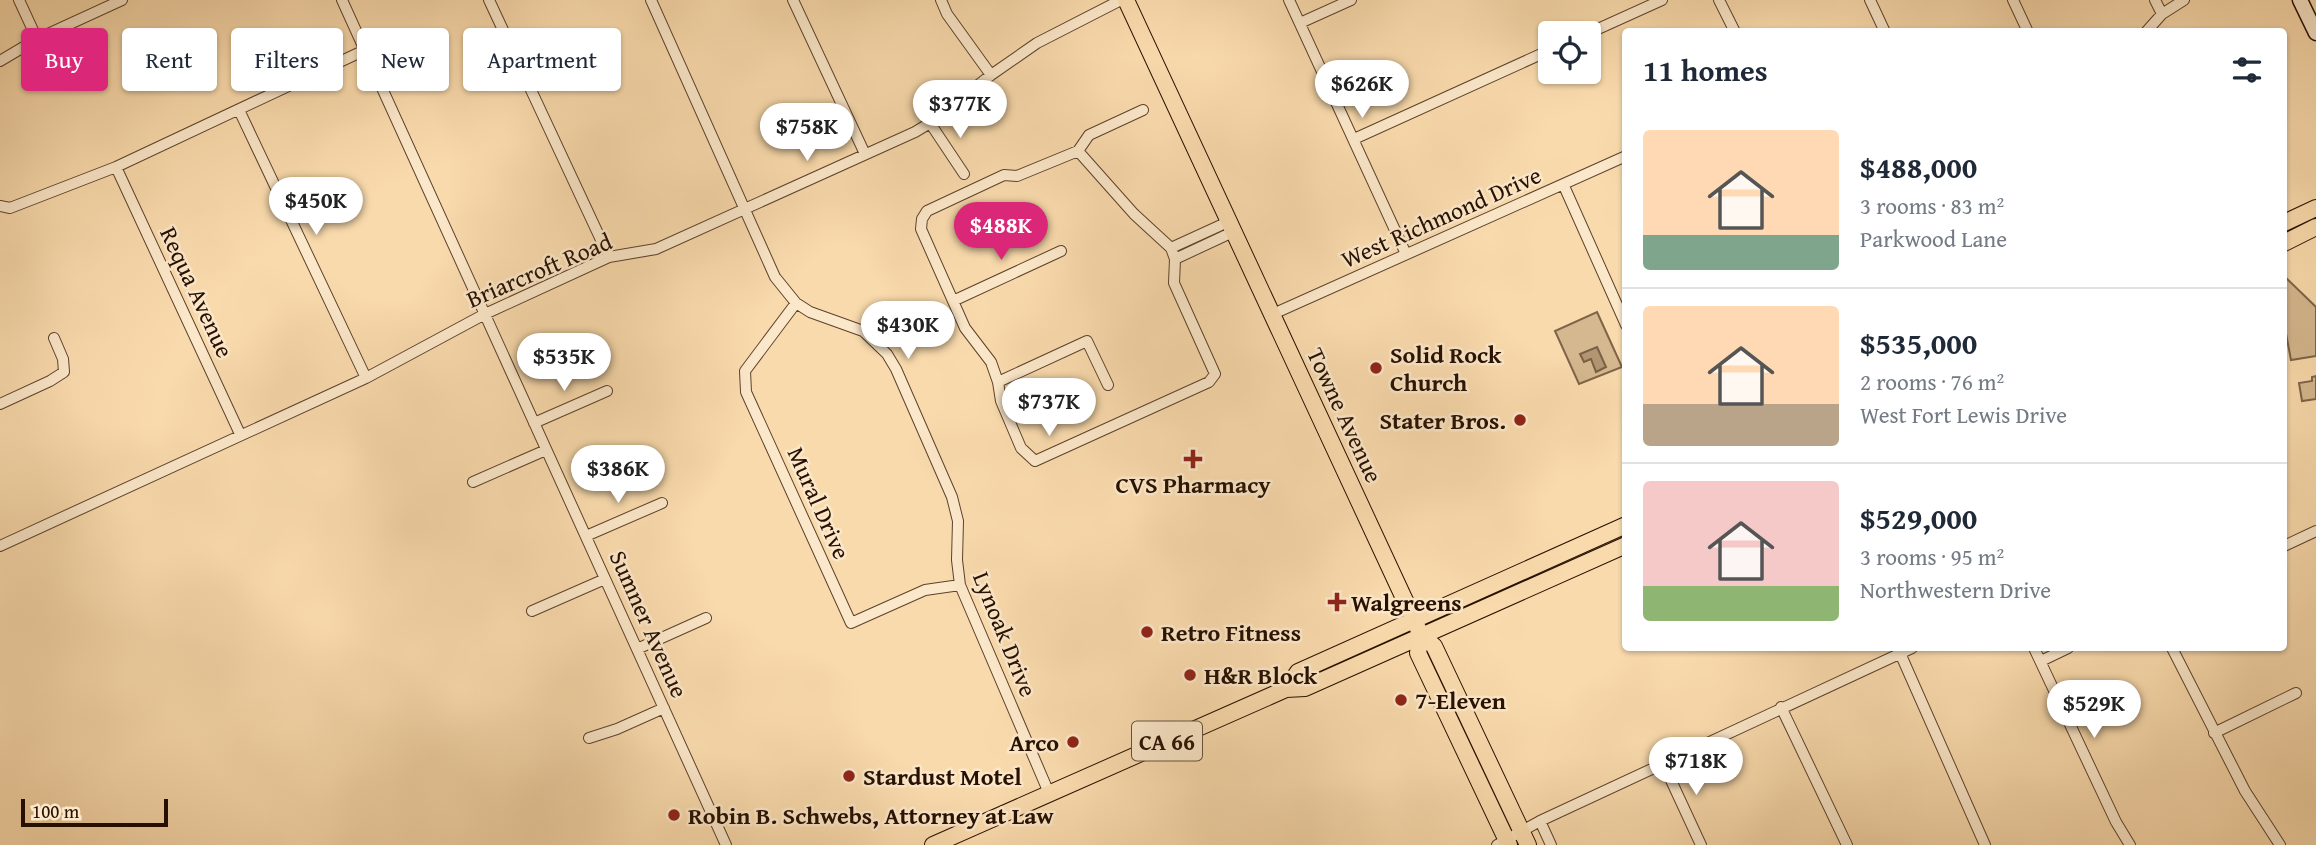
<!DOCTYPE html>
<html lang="en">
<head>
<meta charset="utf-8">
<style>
  :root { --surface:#fff; --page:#f2f2f3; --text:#1f2937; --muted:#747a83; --line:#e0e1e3; --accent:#db2777 }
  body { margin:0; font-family:"Gentium Book Plus",serif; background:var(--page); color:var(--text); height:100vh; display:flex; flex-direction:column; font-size:26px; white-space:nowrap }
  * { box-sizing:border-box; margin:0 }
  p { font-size:23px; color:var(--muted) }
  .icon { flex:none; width:38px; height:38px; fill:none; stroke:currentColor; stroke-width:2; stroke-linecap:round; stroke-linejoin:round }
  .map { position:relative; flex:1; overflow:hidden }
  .panel { position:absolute; left:1622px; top:28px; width:665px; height:623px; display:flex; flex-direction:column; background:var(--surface); border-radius:7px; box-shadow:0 2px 5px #0004 }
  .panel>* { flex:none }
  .banner { position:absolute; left:21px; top:28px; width:665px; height:63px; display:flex; gap:14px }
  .tools { position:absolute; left:1538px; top:21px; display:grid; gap:14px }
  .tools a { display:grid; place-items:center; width:63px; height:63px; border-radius:7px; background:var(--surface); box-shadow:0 2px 5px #0004; font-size:35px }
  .scale { position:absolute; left:21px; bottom:18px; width:147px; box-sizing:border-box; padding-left:7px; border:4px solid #271000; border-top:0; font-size:19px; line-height:24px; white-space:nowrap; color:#271000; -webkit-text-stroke:5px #fbe7c9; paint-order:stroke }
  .price { position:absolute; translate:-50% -60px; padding:0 16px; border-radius:24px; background:#fff; color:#222; font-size:23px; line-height:46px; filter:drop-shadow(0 2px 4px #0008) }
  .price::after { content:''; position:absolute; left:50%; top:42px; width:21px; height:16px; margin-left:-10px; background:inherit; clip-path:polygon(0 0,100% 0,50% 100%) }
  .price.active { background:var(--accent); color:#fff }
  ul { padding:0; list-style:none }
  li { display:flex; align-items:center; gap:21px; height:175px; padding:0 21px }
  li+li { border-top:2px solid var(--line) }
  li span { display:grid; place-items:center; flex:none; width:196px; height:140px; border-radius:7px; color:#555 }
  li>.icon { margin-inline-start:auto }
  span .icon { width:84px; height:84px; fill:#fffc; stroke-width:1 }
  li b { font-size:30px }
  h2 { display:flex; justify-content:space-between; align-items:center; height:84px; padding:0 21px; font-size:30px }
  .pill { padding:0 24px; border-radius:7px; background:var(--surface); box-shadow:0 2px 5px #0004; font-size:24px; line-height:63px }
  .pill.active { background:var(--accent); color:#fff }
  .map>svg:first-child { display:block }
  .green { fill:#d5b88f; stroke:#7e6448; stroke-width:2 }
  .water { fill:#b29572; stroke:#7a6044; stroke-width:2 }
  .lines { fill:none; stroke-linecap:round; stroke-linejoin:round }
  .street-casing { stroke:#5c422b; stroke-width:12 }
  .secondary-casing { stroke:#271000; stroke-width:17 }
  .primary-casing { stroke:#271000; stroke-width:18 }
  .street { stroke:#fbe7c9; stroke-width:10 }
  .secondary { stroke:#fbe7c9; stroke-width:14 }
  .primary { stroke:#f9daac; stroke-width:16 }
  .poi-dot { fill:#8f2418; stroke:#fbe7c9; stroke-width:2.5 }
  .labels { text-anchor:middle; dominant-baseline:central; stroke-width:5; stroke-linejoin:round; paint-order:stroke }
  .shield { fill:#fbe7c9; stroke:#67503c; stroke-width:2 }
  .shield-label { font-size:23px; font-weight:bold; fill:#271000 }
  .street-label { font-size:24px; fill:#271000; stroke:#fbe7c9 }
  .poi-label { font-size:24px; font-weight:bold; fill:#271000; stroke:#fbe7c9; text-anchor:start }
</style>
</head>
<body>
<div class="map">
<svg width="2316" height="845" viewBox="0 0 2316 845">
  <rect width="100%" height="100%" fill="#f9daac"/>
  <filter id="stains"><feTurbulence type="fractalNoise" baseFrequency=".00286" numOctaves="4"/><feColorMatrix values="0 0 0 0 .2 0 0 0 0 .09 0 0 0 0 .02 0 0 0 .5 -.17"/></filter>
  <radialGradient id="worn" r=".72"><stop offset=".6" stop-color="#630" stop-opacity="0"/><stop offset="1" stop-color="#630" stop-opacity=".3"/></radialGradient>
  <!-- green -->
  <path class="green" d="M2284 276 2316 307V356L2291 360 2284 323Z
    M1597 312 1622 367 1579 384 1555 331Z
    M2316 376V399L2302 401 2299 383 2312 381V377Z"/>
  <!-- water -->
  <path class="water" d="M1597 347 1606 367 1596 372 1591 359 1584 362 1580 354Z"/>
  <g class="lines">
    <!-- street casing -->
    <g class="street-casing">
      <path id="street" d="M19 0 37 39
        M342 0 726 845
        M489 0 609 257
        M651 0 775 277 796 303 810 312 863 331 887 354 896 369 952 497 958 521 957 560 960 585 1049 793
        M793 0 865 154
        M941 0 947 14 991 75
        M1289 0 1406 254
        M1719 0 1735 32
        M1870 0 1885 32
        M2013 0 2028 32
        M2155 0 2162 14
        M1300 23 1351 0
        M2146 32 2162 14 2184 0
        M1589 33 1662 0
        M0 61 37 39 122 0
        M239 110 366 378
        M930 123 964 174
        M1354 139 1550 50
        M1078 151 1134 214 1171 248 1175 259 1174 283 1215 374 1209 382 1035 461 1021 448 1001 401 998 382 991 362 965 328 921 229 922 219 927 211 1004 175 1017 176Z
        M1078 151 1089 135 1143 110
        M116 167 240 434
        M1564 186 1626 325
        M0 206 10 208 116 167 365 50
        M1171 248 1230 221
        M1175 259 1235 231
        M953 301 1061 251
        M796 303 745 371 746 392 851 623 925 590 960 585
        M1273 314 1626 156
        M998 382 1087 341 1108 385
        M0 404 50 381 64 372 63 359 54 338
        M534 423 607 391
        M473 482 546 450
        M586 536 662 503
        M0 546 366 378 485 314 609 257 656 249 915 132 930 123 991 75 1037 43 1121 0
        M2284 546 2316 531
        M532 611 605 579
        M2034 648 2116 822 2130 845
        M2172 648 2245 791 2280 845
        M637 649 706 618
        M1900 653 1985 845
        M2041 661 2068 648
        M1781 707 1847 845
        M2214 733 2296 693
        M589 738 617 729 664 708
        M1663 763 1701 845
        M1540 821 1551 845
        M1497 845 1540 821 1912 648"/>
    </g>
    <!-- secondary casing -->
    <g class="secondary-casing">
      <path id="secondary" d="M2300 0 2316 33"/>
    </g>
    <!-- primary casing -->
    <g class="primary-casing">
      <path id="primary" d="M1126 0 1421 635 1434 646 1528 845
        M2284 223 2316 208
        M2284 243 2316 227
        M1421 635 1418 653 1509 845
        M1286 689 1298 672 1626 525
        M933 845 1286 689 1305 688 1626 545"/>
    </g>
    <!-- street -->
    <use href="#street" class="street"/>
    <!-- secondary -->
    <use href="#secondary" class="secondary"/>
    <!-- primary -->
    <use href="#primary" class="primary"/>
  </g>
  <!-- markers -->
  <g class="poi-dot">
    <circle cx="1376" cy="368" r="7"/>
    <circle cx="1520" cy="420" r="7"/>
    <path d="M1189.5 448.5h7v7h7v7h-7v7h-7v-7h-7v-7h7z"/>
    <path d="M1333.5 591.5h7v7h7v7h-7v7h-7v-7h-7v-7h7z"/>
    <circle cx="1147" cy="632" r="7"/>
    <circle cx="1190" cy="675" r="7"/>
    <circle cx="1401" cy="700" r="7"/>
    <circle cx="1073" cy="742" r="7"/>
    <circle cx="849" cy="776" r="7"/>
    <circle cx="674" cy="815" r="7"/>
  </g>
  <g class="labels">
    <!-- shield labels -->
    <rect class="shield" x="1132" y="721.5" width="70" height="39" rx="5"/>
    <g class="shield-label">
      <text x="1167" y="741">CA 66</text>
    </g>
    <!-- street labels -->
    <g class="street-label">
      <text transform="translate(1441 217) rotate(-24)">West Richmond Drive</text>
      <text transform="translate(539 270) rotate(-23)">Briarcroft Road</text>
      <text transform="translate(197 292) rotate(65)">Requa Avenue</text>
      <text transform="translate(1345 415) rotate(65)">Towne Avenue</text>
      <text transform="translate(819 503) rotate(66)">Mural Drive</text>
      <text transform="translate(649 624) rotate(66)">Sumner Avenue</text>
      <text transform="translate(1005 634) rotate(68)">Lynoak Drive</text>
    </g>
    <!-- poi labels -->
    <g class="poi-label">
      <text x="1390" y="354">Solid Rock<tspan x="1390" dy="28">Church</tspan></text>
      <text x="1506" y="420" text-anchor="end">Stater Bros.</text>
      <text x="1193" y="484" text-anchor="middle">CVS Pharmacy</text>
      <text x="1351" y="602">Walgreens</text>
      <text x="1161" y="632">Retro Fitness</text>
      <text x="1204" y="675">H&amp;R Block</text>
      <text x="1415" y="700">7-Eleven</text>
      <text x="1059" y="742" text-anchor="end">Arco</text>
      <text x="863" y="776">Stardust Motel</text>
      <text x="688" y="815">Robin B. Schwebs, Attorney at Law</text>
    </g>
  </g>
  <rect width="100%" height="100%" filter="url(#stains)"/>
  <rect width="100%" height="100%" fill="url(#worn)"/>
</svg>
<div class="tools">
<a><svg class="icon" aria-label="locate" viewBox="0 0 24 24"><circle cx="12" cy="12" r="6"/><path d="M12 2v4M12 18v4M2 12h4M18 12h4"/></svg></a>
</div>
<div class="scale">100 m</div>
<b class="price" style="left:1362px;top:120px">$626K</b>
<b class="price" style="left:960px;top:140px">$377K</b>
<b class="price" style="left:807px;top:163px">$758K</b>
<b class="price" style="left:316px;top:237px">$450K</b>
<b class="price active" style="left:1001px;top:262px">$488K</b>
<b class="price" style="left:908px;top:361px">$430K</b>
<b class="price" style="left:564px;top:393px">$535K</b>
<b class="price" style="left:1049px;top:438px">$737K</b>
<b class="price" style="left:618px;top:505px">$386K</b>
<b class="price" style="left:2094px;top:740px">$529K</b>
<b class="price" style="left:1696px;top:797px">$718K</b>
<div class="banner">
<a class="pill active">Buy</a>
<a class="pill">Rent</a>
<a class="pill">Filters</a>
<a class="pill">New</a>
<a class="pill">Apartment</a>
</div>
<section class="panel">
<h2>11 homes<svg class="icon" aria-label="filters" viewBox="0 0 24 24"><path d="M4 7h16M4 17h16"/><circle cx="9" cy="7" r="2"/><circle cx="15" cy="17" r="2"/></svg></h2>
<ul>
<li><span style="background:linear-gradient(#ffd9b3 75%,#7fa58c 0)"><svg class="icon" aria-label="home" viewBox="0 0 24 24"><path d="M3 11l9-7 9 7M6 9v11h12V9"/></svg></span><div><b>$488,000</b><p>3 rooms · 83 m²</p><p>Parkwood Lane</p></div></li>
<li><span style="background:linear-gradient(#ffd9b3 70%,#b9a48a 0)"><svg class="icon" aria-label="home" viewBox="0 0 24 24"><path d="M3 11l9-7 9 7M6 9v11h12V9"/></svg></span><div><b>$535,000</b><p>2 rooms · 76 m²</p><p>West Fort Lewis Drive</p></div></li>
<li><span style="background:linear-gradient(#f6c9c9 75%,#8fb573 0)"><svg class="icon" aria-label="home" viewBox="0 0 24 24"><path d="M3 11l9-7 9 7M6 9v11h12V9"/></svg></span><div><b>$529,000</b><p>3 rooms · 95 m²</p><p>Northwestern Drive</p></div></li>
</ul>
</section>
</div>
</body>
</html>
